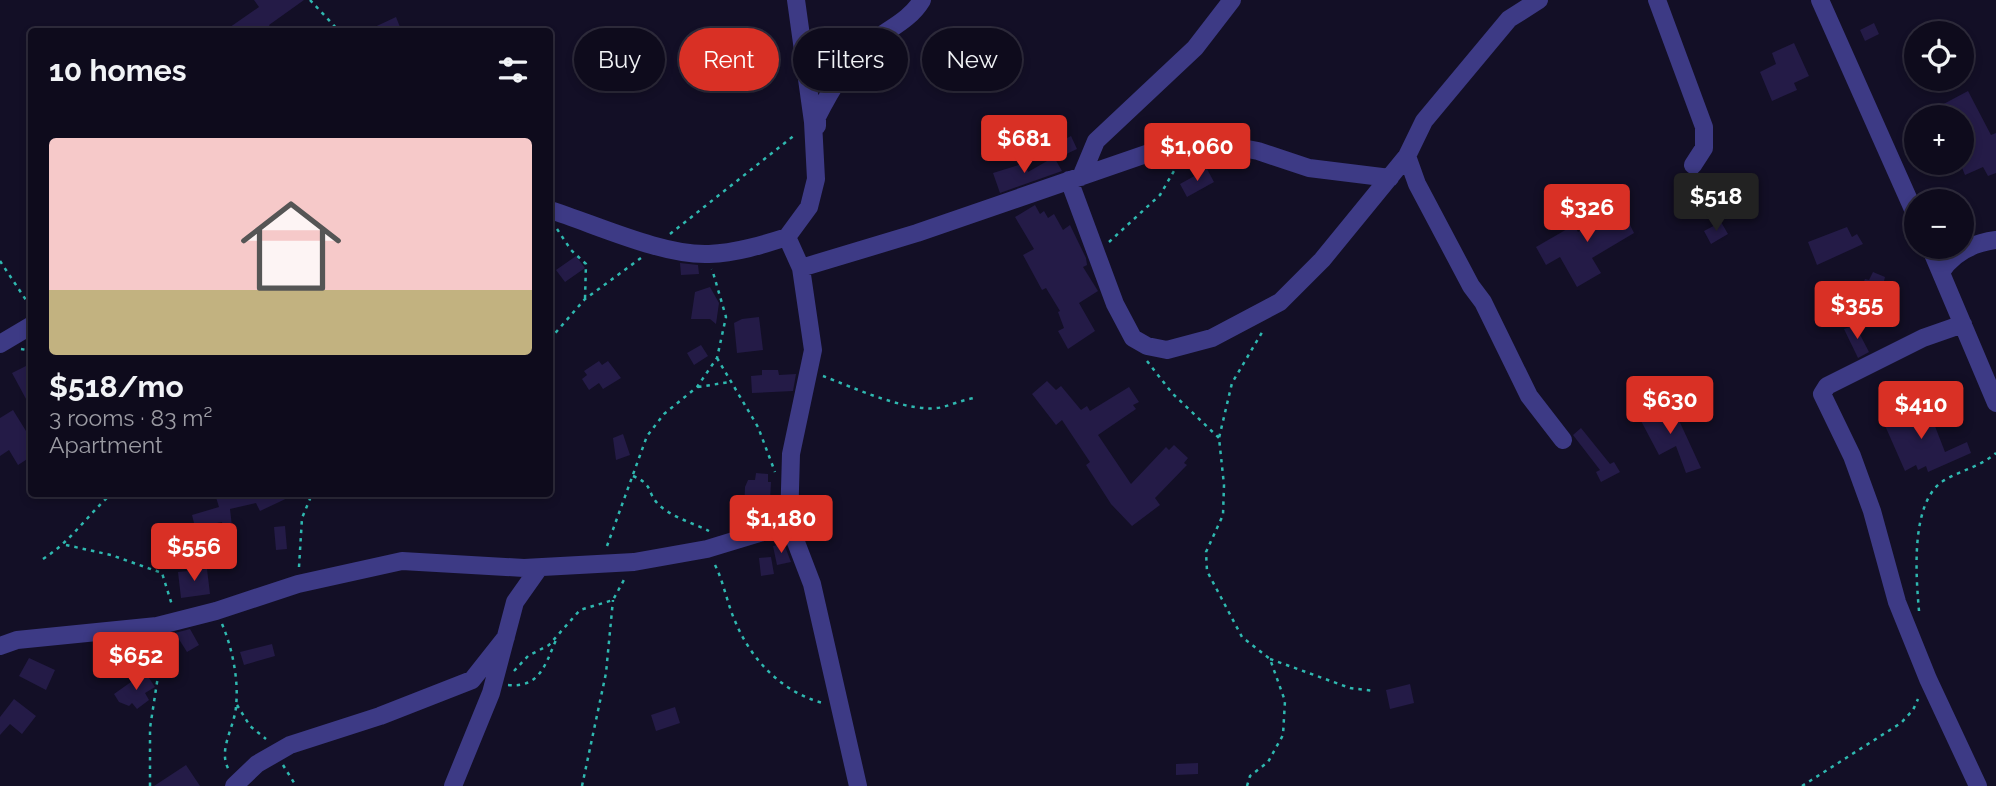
<!DOCTYPE html>
<html lang="en">
<head>
<meta charset="utf-8">
<style>
  :root { --surface:#0e0b1c; --page:#171425; --text:#f1f3f6; --muted:#9b9ba3; --line:#2e2b3b; --accent:#d93025 }
  body { margin:0; font-family:Raleway,sans-serif; background:var(--page); color:var(--text); height:100vh; display:flex; flex-direction:column; font-size:26px; white-space:nowrap }
  * { box-sizing:border-box; margin:0 }
  p { font-size:23px; color:var(--muted) }
  .icon { flex:none; width:38px; height:38px; fill:none; stroke:currentColor; stroke-width:2; stroke-linecap:round; stroke-linejoin:round }
  .map { position:relative; flex:1; overflow:hidden }
  .side { position:absolute; left:28px; top:28px; width:525px; height:469px; display:flex; flex-direction:column; background:var(--surface); border-radius:7px; box-shadow:0 4px 10px #0003,0 0 0 2px var(--line) }
  .side>* { flex:none }
  .top-card { position:absolute; left:574px; top:28px; width:665px; height:63px; display:flex; gap:14px }
  .buttons { position:absolute; left:1904px; top:21px; display:grid; gap:14px }
  .buttons a { display:grid; place-items:center; width:70px; height:70px; border-radius:50%; background:var(--surface); box-shadow:0 4px 10px #0003,0 0 0 2px var(--line); font-size:35px }
  .price { position:absolute; translate:-50% -60px; padding:0 16px; border-radius:7px; background:var(--accent); color:#fff; font-size:23px; line-height:46px; filter:drop-shadow(0 2px 4px #0008) }
  .price::after { content:''; position:absolute; left:50%; top:42px; width:21px; height:16px; margin-left:-10px; background:inherit; clip-path:polygon(0 0,100% 0,50% 100%) }
  .price.active { background:#222; color:#fff }
  ul { padding:0; list-style:none }
  li { display:grid; align-content:center; gap:14px; height:371px; padding:0 21px }
  li span { display:grid; place-items:center; height:217px; border-radius:7px; color:#555 }
  li>.icon { margin-inline-start:auto }
  span .icon { width:126px; height:126px; fill:#fffc; stroke-width:1 }
  li b { font-size:30px }
  h2 { display:flex; justify-content:space-between; align-items:center; height:84px; padding:0 21px; font-size:30px }
  .tag { padding:0 24px; border-radius:32px; background:var(--surface); box-shadow:0 4px 10px #0003,0 0 0 2px var(--line); font-size:24px; line-height:63px }
  .tag.active { background:var(--accent); color:#fff }
  .map>svg:first-child { display:block }
  .building { fill:#241b47 }
  .lines { fill:none; stroke-linecap:round; stroke-linejoin:round }
  .path { stroke:#2fb8b0; stroke-width:2.5; stroke-dasharray:3.5 5; stroke-linecap:butt }
  .minor { stroke:#3d3a85; stroke-width:18 }
</style>
</head>
<body>
<div class="map">
<svg width="1996" height="786" viewBox="0 0 1996 786">
  <rect width="100%" height="100%" fill="#130f26"/>
  <!-- building -->
  <path class="building" d="M254 0H304L269 25 273 32H223L259 7Z
    M396 17 400 27 390 32H364Z
    M1874 23 1879 34 1865 41 1860 30Z
    M1794 43 1809 76 1794 83 1797 90 1772 101 1760 72 1776 64 1772 53Z
    M1968 91 1991 135 1996 133V173L1988 176 1983 167 1965 175 1960 163 1968 157 1962 143V117H1944L1938 107Z
    M1071 136 1077 149 1062 156 1056 144Z
    M1054 157 1062 171 1000 193 993 173 1025 163 1028 172Z
    M1207 169 1214 182 1187 197 1180 184Z
    M1613 203 1618 211 1622 209 1634 233 1592 258 1601 273 1577 287 1560 257 1546 265 1536 247 1574 225 1578 232 1601 218 1597 212Z
    M1035 205 1040 214 1044 211 1048 218 1054 214 1063 230 1070 225 1086 258 1087 265 1083 267 1098 291 1079 303 1095 331 1068 349 1058 331 1064 328 1058 312 1060 311 1046 288 1042 290 1023 255 1034 249 1015 217Z
    M1721 222 1728 234 1711 244 1704 231Z
    M1847 227 1852 237 1857 234 1863 244 1817 265 1808 242Z
    M576 256 585 268 565 282 556 270Z
    M680 263 698 265 699 274 681 275Z
    M1873 272 1885 277 1879 302 1876 301 1873 309 1855 302 1865 279 1869 280Z
    M710 287 719 303 716 324 710 319H691L695 292Z
    M759 317 763 350 737 353 734 323 742 319Z
    M1855 325 1869 352 1858 358 1844 329Z
    M701 345 708 356 694 365 687 353Z
    M599 361 602 365 608 361 621 378 603 389 599 383 589 390 582 379 587 375 584 371Z
    M32 363V410L12 373Z
    M762 370H778L779 375 796 374 793 391 752 393 751 376 762 375Z
    M1047 381 1056 390 1061 386 1081 410 1087 406 1090 411 1129 387 1139 402 1133 405 1136 409 1098 435 1131 484 1166 447 1169 450 1174 445 1188 458 1184 463 1187 465 1155 498 1160 505 1132 526 1111 504 1086 465 1090 462 1062 420 1056 425 1032 394Z
    M1671 403 1701 468 1686 473 1676 446 1659 455 1640 419Z
    M1926 403 1945 452 1967 442 1971 453 1928 472 1926 466 1918 470 1916 465 1905 471 1883 421Z
    M13 410 26 431 32 428V456L18 465 9 450 0 456V418Z
    M1581 428 1610 464 1614 462 1620 472 1601 482 1596 472 1600 470 1573 435Z
    M623 434 630 455 616 460 613 438Z
    M756 473 768 474V482H771L769 516 744 515 745 487 748 480H755Z
    M215 494H296L260 511 256 503 230 509 233 535 225 536 222 522 195 527 192 515 219 507Z
    M285 526 287 549 276 550 274 527Z
    M784 544 791 562 777 565 773 546Z
    M771 557 774 574 761 576 759 558Z
    M207 569 210 594 181 598 178 572Z
    M190 629 199 645 187 652 175 633Z
    M272 644 275 656 244 665 240 652Z
    M29 658 55 670 46 690 19 676Z
    M145 672 155 687 145 693 149 700 137 709 132 703 129 706 119 702 114 694Z
    M1410 684 1414 703 1390 709 1386 690Z
    M14 699 36 716 22 734 10 724 0 735V717Z
    M675 707 680 723 656 731 651 715Z
    M1198 763V774L1176 775V764Z
    M186 765 200 786H154Z"/>
  <g class="lines">
    <!-- path -->
    <path class="path" d="M310 0 340 32
      M557 229 571 250 586 264 585 299
      M670 234 796 134
      M1109 242 1160 195 1178 164
      M0 261 32 309
      M550 339 585 299 641 258
      M21 349 32 351
      M717 358 758 427 775 472
      M1147 361 1172 393 1219 438
      M823 376C852 387 912 415 943 407 953 404 963 400 974 398
      M698 387 730 382
      M633 476C654 485 646 491 658 504 671 517 693 523 709 531
      M66 545 111 555 162 573 172 605
      M607 546 647 436 664 414 697 387 717 358 726 317 712 269
      M43 559C71 541 87 516 111 494
      M715 565C724 583 727 603 735 621 751 660 783 693 823 703
      M299 567 302 518 312 494
      M1919 611C1916 576 1910 503 1943 481 1961 470 1980 467 1996 453
      M222 624C232 647 239 680 236 706 235 727 217 750 229 770
      M1270 659 1350 688 1375 691
      M514 671 528 656 549 645 580 610 613 600 625 578
      M508 685C540 688 545 665 556 640
      M237 705 250 726 266 739
      M283 765 296 786
      M150 786V728L158 676 149 658 153 642
      M582 786 606 673 613 600
      M1247 786 1250 776 1268 762 1283 735 1285 701 1270 659 1242 637 1207 571 1206 552 1223 515 1224 485 1219 438 1232 383 1264 329
      M1802 786 1901 723 1913 710 1918 699"/>
    <!-- minor -->
    <path class="minor" d="M796 0 813 122 816 179 809 207 787 237 801 268
      M1657 0 1704 127V148L1693 165
      M1820 0 1916 216
      M817 126V117C831 89 847 62 872 42 890 28 910 20 922 0
      M1407 156 1417 184 1471 286 1483 302 1529 396 1563 440
      M1081 177 1096 141 1195 48 1232 0
      M1069 180 1115 304 1133 338 1147 346 1167 350 1212 338 1280 302 1322 260 1407 156 1424 121 1509 19 1539 0
      M550 210C595 224 663 256 709 254 736 253 762 245 787 237
      M1930 247 1996 403
      M1941 272C1954 252 1973 243 1996 240
      M1963 324 1923 338 1827 386 1822 394 1852 456 1872 511 1897 602 1928 679 1978 786
      M0 344 32 325
      M0 646 17 640 157 626 216 611 298 584 402 561 524 568 634 562 707 549 789 524
      M234 786 257 764 290 745 380 716 472 680 506 637
      M453 786 491 693 515 602 539 568
      M858 786 812 584 789 524 791 454 813 350 801 268 917 233 1149 153 1184 148 1237 147 1258 151 1309 168 1390 178"/>
  </g>
</svg>
<div class="buttons">
<a><svg class="icon" aria-label="locate" viewBox="0 0 24 24"><circle cx="12" cy="12" r="6"/><path d="M12 2v4M12 18v4M2 12h4M18 12h4"/></svg></a>
<a>+</a>
<a>−</a>
</div>
<b class="price" style="left:1024px;top:175px">$681</b>
<b class="price" style="left:1197px;top:183px">$1,060</b>
<b class="price active" style="left:1716px;top:233px">$518</b>
<b class="price" style="left:1587px;top:244px">$326</b>
<b class="price" style="left:1857px;top:341px">$355</b>
<b class="price" style="left:1670px;top:436px">$630</b>
<b class="price" style="left:1921px;top:441px">$410</b>
<b class="price" style="left:781px;top:555px">$1,180</b>
<b class="price" style="left:194px;top:583px">$556</b>
<b class="price" style="left:136px;top:692px">$652</b>
<div class="top-card">
<a class="tag">Buy</a>
<a class="tag active">Rent</a>
<a class="tag">Filters</a>
<a class="tag">New</a>
</div>
<section class="side">
<h2>10 homes<svg class="icon" aria-label="filters" viewBox="0 0 24 24"><path d="M4 7h16M4 17h16"/><circle cx="9" cy="7" r="2"/><circle cx="15" cy="17" r="2"/></svg></h2>
<ul>
<li><span style="background:linear-gradient(#f6c9c9 70%,#c2b280 0)"><svg class="icon" aria-label="home" viewBox="0 0 24 24"><path d="M3 11l9-7 9 7M6 9v11h12V9"/></svg></span><div><b>$518/mo</b><p>3 rooms · 83 m²</p><p>Apartment</p></div></li>
</ul>
</section>
</div>
</body>
</html>
